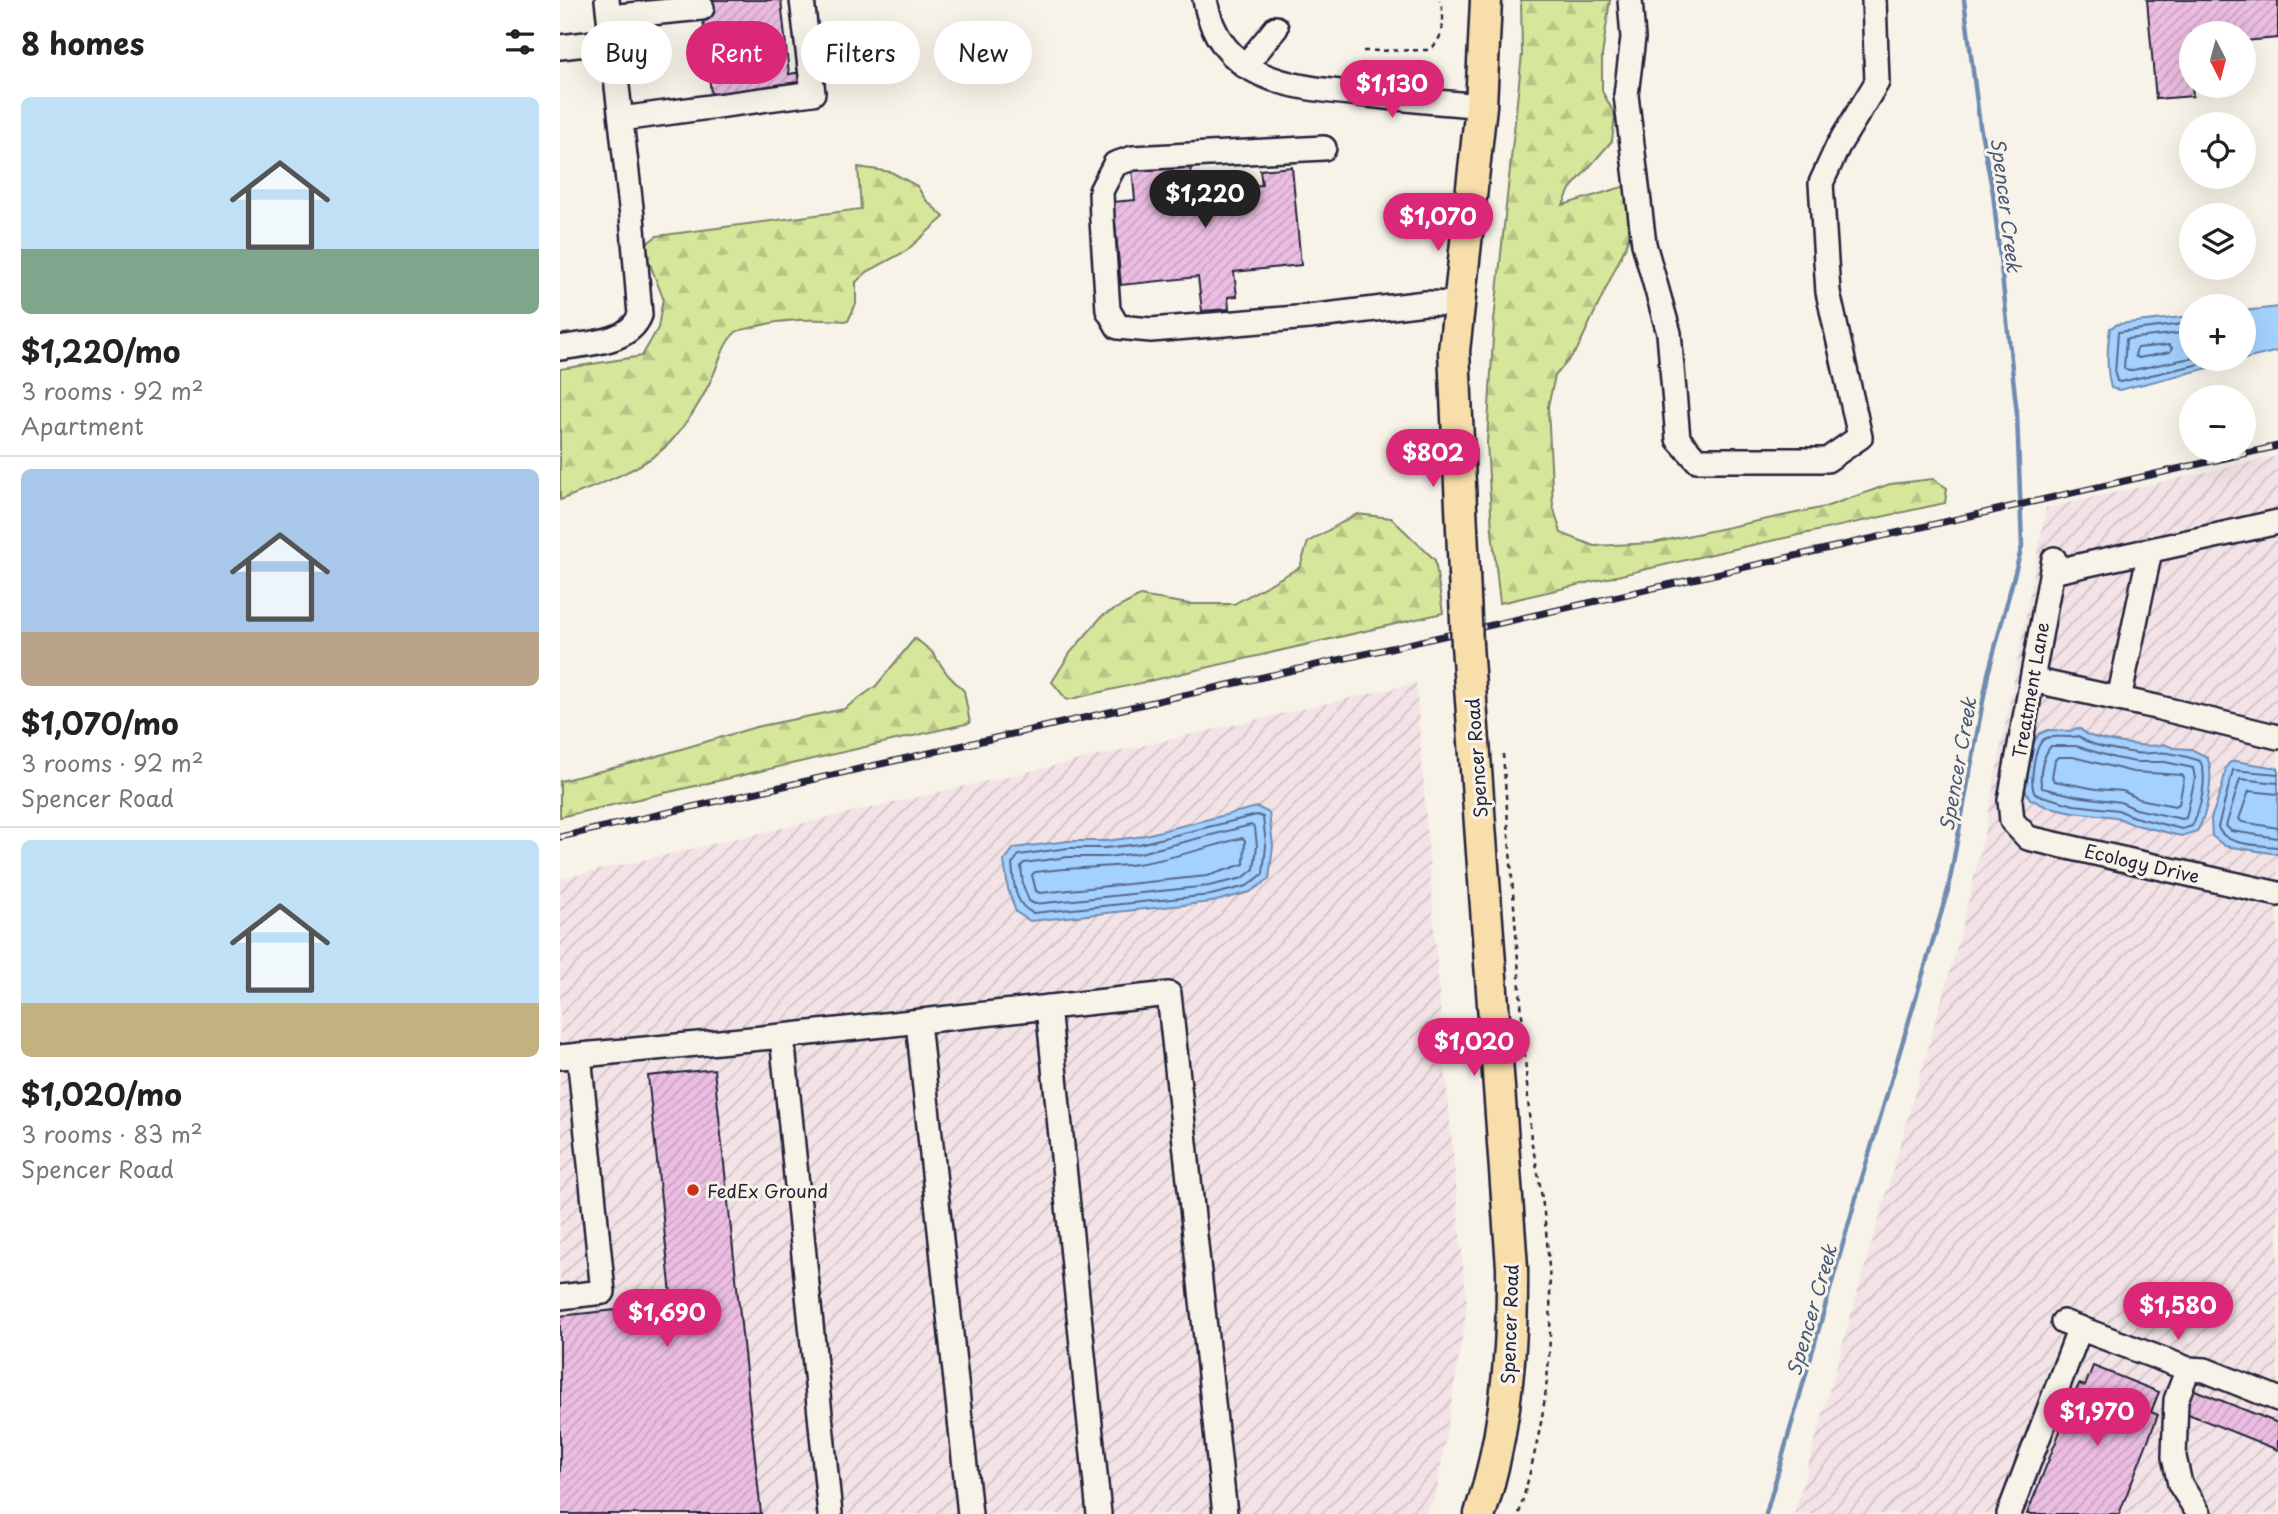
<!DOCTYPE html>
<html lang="en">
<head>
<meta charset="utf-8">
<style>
  :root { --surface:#fff; --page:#f2f2f2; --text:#222; --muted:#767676; --line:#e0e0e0; --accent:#db2777 }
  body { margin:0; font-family:"Playpen Sans",sans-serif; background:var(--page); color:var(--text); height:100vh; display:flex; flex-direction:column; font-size:26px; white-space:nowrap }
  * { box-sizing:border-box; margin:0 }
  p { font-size:23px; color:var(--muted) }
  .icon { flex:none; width:38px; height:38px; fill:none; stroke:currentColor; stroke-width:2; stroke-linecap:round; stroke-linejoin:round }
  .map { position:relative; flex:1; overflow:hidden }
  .sheet { display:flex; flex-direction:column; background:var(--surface); width:560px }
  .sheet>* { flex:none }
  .hud { position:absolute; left:21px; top:21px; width:665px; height:63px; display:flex; gap:14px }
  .needle { width:46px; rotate:174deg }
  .fabs { position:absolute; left:1619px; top:21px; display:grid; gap:14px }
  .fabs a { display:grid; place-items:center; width:77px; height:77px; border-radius:50%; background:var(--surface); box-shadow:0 7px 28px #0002; font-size:35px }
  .price { position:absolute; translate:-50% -60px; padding:0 16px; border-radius:24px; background:var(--accent); color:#fff; font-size:23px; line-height:46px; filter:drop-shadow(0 2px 4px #0008) }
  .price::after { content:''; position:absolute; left:50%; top:42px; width:21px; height:16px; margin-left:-10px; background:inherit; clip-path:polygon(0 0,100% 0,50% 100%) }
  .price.active { background:#222; color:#fff }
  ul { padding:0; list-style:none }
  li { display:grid; align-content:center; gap:14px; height:371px; padding:0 21px }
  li+li { border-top:2px solid var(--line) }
  li span { display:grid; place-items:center; height:217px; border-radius:10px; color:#555 }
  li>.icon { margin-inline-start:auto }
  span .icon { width:126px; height:126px; fill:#fffc; stroke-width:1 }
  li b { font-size:30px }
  h2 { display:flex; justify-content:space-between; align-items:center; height:84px; padding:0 21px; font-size:30px }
  .pill { padding:0 24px; border-radius:32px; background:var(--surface); box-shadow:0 7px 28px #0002; font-size:24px; line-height:63px }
  .pill.active { background:var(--accent); color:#fff }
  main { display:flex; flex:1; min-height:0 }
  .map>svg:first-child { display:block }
  .industrial { fill:url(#industrial-furrows) }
  .forest { fill:url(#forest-firs); stroke:#7c846b; stroke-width:2 }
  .water { fill:#a4d1ff; stroke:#708bb1; stroke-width:2 }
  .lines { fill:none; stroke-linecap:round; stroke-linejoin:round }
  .shore { stroke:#566889; stroke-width:2 }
  .stream { stroke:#708bb1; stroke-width:4.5 }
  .building { fill:url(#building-hatch); stroke:#22223b; stroke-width:2 }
  .minor-casing { stroke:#22223b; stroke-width:28 }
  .major-casing { stroke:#22223b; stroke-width:35 }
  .path { stroke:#22223b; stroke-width:2.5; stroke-dasharray:5 5; stroke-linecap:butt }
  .minor { stroke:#f7f3e8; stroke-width:23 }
  .major { stroke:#f8deab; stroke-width:30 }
  .rail-casing { stroke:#22223b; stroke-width:7 }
  .rail { stroke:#f7f3e8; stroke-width:4.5; stroke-dasharray:13; stroke-linecap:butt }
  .major-bridge-casing { stroke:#22223b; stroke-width:35; stroke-linecap:butt }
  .major-bridge { stroke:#f8deab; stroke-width:30 }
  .poi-dot { fill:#c8321e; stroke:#f7f3e8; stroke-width:2.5 }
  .labels { text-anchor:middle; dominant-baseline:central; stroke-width:6; stroke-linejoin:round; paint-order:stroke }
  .street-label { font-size:18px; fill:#22223b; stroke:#f7f3e8 }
  .poi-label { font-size:18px; fill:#22223b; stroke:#f7f3e8; text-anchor:start }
  .water-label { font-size:19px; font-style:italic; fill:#495776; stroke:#f7f3e8 }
</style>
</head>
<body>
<main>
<section class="sheet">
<h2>8 homes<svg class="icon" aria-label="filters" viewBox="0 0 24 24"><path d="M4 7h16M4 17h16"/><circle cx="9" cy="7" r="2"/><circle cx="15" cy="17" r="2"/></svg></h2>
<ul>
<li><span style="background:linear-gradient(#bfe0f5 70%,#7fa58c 0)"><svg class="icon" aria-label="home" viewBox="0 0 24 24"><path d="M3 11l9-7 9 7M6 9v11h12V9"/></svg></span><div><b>$1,220/mo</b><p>3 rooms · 92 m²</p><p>Apartment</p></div></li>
<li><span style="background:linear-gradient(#a9c7e8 75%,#b9a48a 0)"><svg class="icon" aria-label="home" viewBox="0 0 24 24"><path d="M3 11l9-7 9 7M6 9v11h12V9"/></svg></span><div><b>$1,070/mo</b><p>3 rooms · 92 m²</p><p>Spencer Road</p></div></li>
<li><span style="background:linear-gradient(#bfe0f5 75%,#c2b280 0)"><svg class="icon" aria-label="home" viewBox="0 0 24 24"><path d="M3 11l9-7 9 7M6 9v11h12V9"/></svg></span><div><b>$1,020/mo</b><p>3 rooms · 83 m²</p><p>Spencer Road</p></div></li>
</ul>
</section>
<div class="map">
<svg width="1718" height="1514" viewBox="0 0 1718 1514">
  <defs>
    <pattern id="industrial-furrows" width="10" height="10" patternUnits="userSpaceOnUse" patternTransform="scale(1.75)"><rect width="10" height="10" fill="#f3e3e6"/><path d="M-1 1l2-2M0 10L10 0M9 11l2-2" fill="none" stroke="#d0c2c6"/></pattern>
    <pattern id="forest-firs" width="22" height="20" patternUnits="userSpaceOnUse" patternTransform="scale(1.75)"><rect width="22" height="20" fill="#d6e79b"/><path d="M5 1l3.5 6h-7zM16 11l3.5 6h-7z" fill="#b7c686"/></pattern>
    <pattern id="building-hatch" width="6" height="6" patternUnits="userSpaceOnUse" patternTransform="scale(1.75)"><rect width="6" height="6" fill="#ebbde1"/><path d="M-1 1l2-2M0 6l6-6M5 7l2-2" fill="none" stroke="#c9a2c2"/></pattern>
  </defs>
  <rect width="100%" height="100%" fill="#f7f3e8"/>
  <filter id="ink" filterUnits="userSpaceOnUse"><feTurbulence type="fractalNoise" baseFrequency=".0143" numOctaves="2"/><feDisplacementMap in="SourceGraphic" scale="14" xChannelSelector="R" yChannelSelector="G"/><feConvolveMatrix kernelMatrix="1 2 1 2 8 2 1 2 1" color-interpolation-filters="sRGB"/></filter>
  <g filter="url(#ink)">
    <!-- industrial -->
    <path class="industrial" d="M1718 456V1514H1234L1401 932 1426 826 1486 508Z
      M856 683 883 1045 907 1308 876 1495 865 1514H0V879Z"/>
    <!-- forest -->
    <path class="forest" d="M961 0H1050L1042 56V91L1055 115 1052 141 1010 189 1003 205 1069 185 1075 217 1065 248 1017 350 995 376 988 406 993 506 1001 533 1034 546 1093 543 1265 507 1330 484 1373 479 1387 488 1385 503 1165 551 940 603 932 531 927 442 934 321 962 54Z
      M298 167 331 172 357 186 365 199 384 217 346 251 307 272 296 282V304L288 321C255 319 223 318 191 328 187 329 179 330 176 332 162 344 159 365 151 380 142 400 128 422 113 439 90 467 34 487 0 500V369L82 356 98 328 103 298 83 246 97 236 301 209Z
      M797 514 831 518 875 560 883 613 507 700 492 682 510 653 542 616 580 596 629 604H674L740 567 748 542Z
      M355 638 372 652 388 675 404 691 410 723 0 817V781L77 762 196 727 284 709 316 686Z"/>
    <!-- water -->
    <path class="water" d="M1718 307V351L1559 390 1551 388C1546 369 1547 348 1550 328L1558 324 1631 316V359H1684V311Z
      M1517 728C1525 730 1523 734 1531 736 1545 741 1592 749 1604 744L1614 748 1631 749 1647 757C1655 774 1647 816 1637 831L1621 836 1572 824 1556 817 1513 812 1485 806 1470 799 1464 787 1465 779 1471 747 1479 734 1488 730 1510 731Z
      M1675 761 1718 768V854L1665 846 1652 836 1651 819 1662 787 1666 768 1669 763Z
      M697 807 709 813 713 846 709 879 690 892 652 902 470 921 456 912 448 889 444 861 454 848 508 841H545L577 837Z"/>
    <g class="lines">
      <!-- shore -->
      <path class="shore" d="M1631 323 1558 332 1555 374 1557 381 1560 382 1662 359
        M1631 332 1566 339 1564 368 1568 371 1631 358
        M1609 345 1612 348 1610 352 1579 358 1575 356 1577 348Z
        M1518 736C1531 747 1559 750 1575 753 1585 755 1598 751 1608 753 1619 755 1629 757 1640 761 1649 777 1640 810 1632 826L1622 829 1574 817 1558 810 1514 805 1475 794C1469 784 1474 747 1484 739 1491 734 1509 739 1518 736Z
        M1491 746H1516L1555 758 1576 762H1605L1633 768 1635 778 1626 818 1622 819 1576 809 1560 802 1516 796 1482 788C1478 777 1483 755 1491 746Z
        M1498 757H1513L1573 772 1622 775 1624 778 1619 804 1615 806 1579 799 1563 791 1536 789 1494 781 1492 777 1495 760Z
        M1718 774 1673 770 1658 827C1664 846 1701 845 1718 847
        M1718 783 1680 779 1666 826 1671 831 1718 838
        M1718 794 1689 791 1679 819 1682 822 1718 828
        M697 815 703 817 706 846 703 874 687 886 651 895 473 913C454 905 454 883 452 864L459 855 508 848H545L579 844Z
        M691 825 695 828 697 846 694 869 683 878 649 886 475 904 469 901 463 885 461 866 464 863 508 857H546L580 853Z
        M682 838 685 840 684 864 647 876 480 893 476 891 472 875 475 872C509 867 543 868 577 864 612 859 648 847 682 838Z"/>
      <!-- stream -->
      <path class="stream" d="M1206 1514 1296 1198 1388 890 1428 674 1462 546 1457 414 1433 193 1420 126 1404 0"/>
    </g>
    <!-- building -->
    <path class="building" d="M141 0H221L229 74 242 72 244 84 151 94Z
      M1587 0H1718V38L1684 41V33H1631V46H1629L1633 96 1596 99Z
      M630 163 632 187 666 184V188L702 185 700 170 732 167 741 265 674 272 677 296 668 297 669 309 642 311 638 277 561 285 553 202 575 200 572 169Z
      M154 1069 201 1514H0V1316L112 1304 88 1076Z
      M1533 1366 1599 1392 1591 1412 1598 1415 1559 1514H1467L1519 1384 1525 1386Z
      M1632 1389 1718 1423V1450L1623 1412Z"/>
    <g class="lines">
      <!-- minor casing -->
      <g class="minor-casing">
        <path id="minor" d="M645 0C660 81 731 87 799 94 840 99 880 102 921 106
          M1070 0 1073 38 1066 95 1084 244 1109 333 1118 439 1137 460H1267L1300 437 1268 292 1261 183 1278 146 1317 82 1314 0
          M49 17 142 8
          M0 47 52 41
          M685 66 716 28
          M61 119 253 93 242 0
          M764 148 573 158 555 164 541 191 542 220 548 310 558 327 591 330 749 317 865 303 898 304
          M0 348C26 343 69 344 80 315L72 216 47 0
          M1494 559 1450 800 1452 821 1468 838 1718 894
          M1492 572 1718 522
          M1472 680 1596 707 1718 737
          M1559 699 1590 551
          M488 1007 539 1514
          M358 1022 410 1514
          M222 1036 270 1514
          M0 1057 222 1036 609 994 665 1514
          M0 1297 43 1292 19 1055
          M1503 1322 1628 1369 1645 1370 1718 1399
          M1628 1369 1616 1400 1614 1457 1620 1484 1639 1514
          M1449 1514 1520 1328"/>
      </g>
      <!-- major casing -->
      <g class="major-casing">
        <path id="major" d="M904 573 894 351 921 106 926 0
          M907 645 952 1267C953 1350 946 1435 920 1514"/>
      </g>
      <!-- path -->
      <path class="path" d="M803 51 869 50C885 39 885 17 880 0
        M943 754 971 1140C988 1211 995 1306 987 1379 983 1424 971 1470 959 1514"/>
      <!-- minor -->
      <use href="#minor" class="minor"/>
      <!-- major -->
      <use href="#major" class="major"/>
      <!-- rail casing -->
      <g class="rail-casing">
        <path id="rail" d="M0 837 1718 446"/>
      </g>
      <!-- rail -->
      <use href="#rail" class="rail"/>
      <!-- major-bridge casing -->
      <g class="major-bridge-casing">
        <path id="major-bridge" d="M904 573 907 645"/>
      </g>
      <!-- major-bridge -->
      <use href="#major-bridge" class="major-bridge"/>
    </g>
  </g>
  <!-- markers -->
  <circle class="poi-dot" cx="133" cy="1190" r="7"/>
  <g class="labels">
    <!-- street labels -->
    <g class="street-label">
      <text transform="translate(1470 690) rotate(-80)">Treatment Lane</text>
      <text transform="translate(916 758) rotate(-94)">Spencer Road</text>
      <text transform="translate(1582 863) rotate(13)">Ecology Drive</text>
      <text transform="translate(949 1324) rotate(-88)">Spencer Road</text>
    </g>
    <!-- poi labels -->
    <g class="poi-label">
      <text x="147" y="1190">FedEx Ground</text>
    </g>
    <!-- water labels -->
    <g class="water-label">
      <text transform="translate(1447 205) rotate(83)">Spencer Creek</text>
      <text transform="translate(1397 764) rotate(-80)">Spencer Creek</text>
      <text transform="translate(1251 1310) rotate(-74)">Spencer Creek</text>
    </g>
  </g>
</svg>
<div class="fabs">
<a><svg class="needle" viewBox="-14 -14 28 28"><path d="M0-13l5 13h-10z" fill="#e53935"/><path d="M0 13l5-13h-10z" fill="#767676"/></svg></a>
<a><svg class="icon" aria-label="locate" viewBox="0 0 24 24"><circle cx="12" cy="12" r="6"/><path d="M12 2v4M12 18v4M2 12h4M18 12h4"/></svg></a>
<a><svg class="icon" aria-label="layers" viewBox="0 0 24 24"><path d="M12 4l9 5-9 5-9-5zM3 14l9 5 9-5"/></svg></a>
<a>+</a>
<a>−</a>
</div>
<b class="price" style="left:832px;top:120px">$1,130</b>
<b class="price active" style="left:645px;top:230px">$1,220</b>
<b class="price" style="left:878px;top:253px">$1,070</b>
<b class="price" style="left:873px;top:489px">$802</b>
<b class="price" style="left:914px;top:1078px">$1,020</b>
<b class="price" style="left:1618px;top:1342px">$1,580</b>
<b class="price" style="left:107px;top:1349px">$1,690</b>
<b class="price" style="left:1537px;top:1448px">$1,970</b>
<div class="hud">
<a class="pill">Buy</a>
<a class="pill active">Rent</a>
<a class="pill">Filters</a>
<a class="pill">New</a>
</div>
</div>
</main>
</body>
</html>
